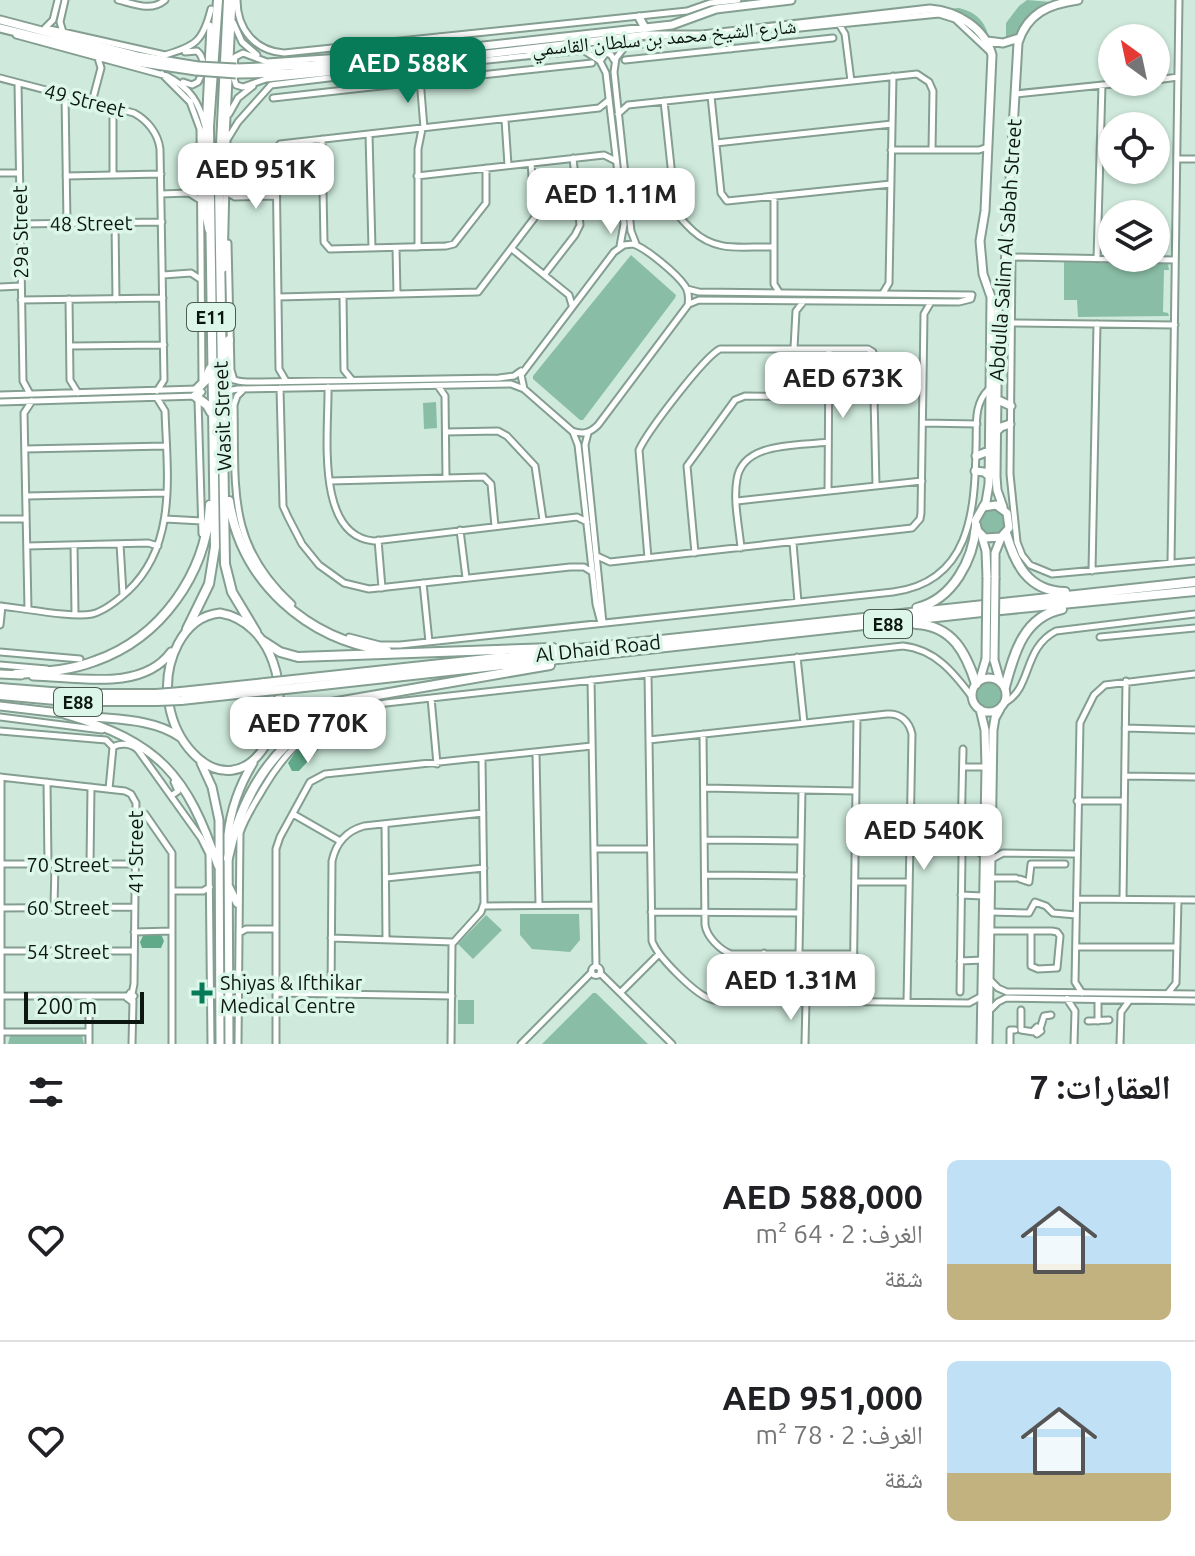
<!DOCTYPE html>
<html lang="ar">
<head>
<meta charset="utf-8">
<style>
  :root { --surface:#fff; --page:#f6f6f6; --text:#202124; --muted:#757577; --line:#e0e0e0; --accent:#077b57 }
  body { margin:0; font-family:Ubuntu,"Noto Naskh Arabic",sans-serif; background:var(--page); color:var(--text); direction:rtl; height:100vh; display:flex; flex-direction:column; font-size:30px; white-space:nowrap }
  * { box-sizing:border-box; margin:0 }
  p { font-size:26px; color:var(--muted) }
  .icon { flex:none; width:44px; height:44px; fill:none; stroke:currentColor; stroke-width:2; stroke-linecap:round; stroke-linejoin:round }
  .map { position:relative; height:1044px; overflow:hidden; direction:ltr }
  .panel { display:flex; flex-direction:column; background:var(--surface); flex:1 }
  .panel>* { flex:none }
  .needle { width:52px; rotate:327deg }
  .fabs { position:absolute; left:1098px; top:24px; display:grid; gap:16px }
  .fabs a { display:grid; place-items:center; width:72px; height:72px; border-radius:50%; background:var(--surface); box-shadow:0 2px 6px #0004; font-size:40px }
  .scale { position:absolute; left:24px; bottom:20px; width:120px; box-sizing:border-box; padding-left:8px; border:4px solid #0d1712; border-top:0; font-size:22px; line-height:28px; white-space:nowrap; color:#0d1712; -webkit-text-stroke:6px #dcf7ea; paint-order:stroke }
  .price { position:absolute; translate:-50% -68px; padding:0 18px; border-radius:16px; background:#fff; color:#222; font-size:26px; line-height:52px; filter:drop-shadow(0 2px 4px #0008) }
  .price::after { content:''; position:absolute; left:50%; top:48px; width:24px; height:18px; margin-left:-12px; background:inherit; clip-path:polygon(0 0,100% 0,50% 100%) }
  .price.on { background:var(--accent); color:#fff }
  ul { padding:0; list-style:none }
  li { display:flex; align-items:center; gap:24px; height:200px; padding:0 24px }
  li+li { border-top:2px solid var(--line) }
  li span { display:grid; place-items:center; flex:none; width:224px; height:160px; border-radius:12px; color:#555 }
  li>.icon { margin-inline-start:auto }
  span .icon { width:96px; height:96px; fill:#fffc; stroke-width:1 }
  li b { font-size:34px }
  h2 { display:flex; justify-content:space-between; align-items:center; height:96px; padding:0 24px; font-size:34px }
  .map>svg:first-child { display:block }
  .green { fill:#8abda5 }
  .water { fill:#60aa8a }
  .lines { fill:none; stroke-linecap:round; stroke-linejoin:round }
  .minor-casing { stroke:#849e91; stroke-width:9 }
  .major-casing { stroke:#849e91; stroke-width:11 }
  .highway-casing { stroke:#849e91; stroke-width:12 }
  .minor { stroke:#fff; stroke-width:5 }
  .major { stroke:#fff; stroke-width:7 }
  .highway { stroke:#fff; stroke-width:8 }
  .major-bridge-casing { stroke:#849e91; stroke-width:11; stroke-linecap:butt }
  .highway-bridge-casing { stroke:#849e91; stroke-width:12; stroke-linecap:butt }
  .major-bridge { stroke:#fff; stroke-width:7 }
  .highway-bridge { stroke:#fff; stroke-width:8 }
  .poi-dot { fill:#077b57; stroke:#dcf7ea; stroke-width:3 }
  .labels { text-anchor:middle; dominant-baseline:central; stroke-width:7; stroke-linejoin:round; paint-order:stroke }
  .shield { fill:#dcf7ea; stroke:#4b5a53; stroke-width:2 }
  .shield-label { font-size:18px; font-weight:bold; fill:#0d1712 }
  .street-label { font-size:20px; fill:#0d1712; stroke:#dcf7ea }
  .poi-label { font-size:20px; fill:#0d1712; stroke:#dcf7ea; text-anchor:start }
</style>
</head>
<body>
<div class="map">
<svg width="1195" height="1044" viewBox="0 0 1195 1044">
  <rect width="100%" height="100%" fill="#cfeadd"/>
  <!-- green -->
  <path class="green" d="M1027 0 1051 2C1036 11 1023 25 1014 40L1006 41V23L1019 6Z
    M959 8C978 13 986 22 990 42L945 9Z
    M631 255 676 295 675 298 583 420H580L533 379V376Z
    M1064 262 1168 263 1169 270H1164L1163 312 1168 313 1169 316 1078 317 1077 300H1064Z
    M436 402 437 428 424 429 423 403Z
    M978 521a14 14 0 1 1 28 0a14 14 0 1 1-28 0Z
    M975 694a14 14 0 1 1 28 0a14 14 0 1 1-28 0Z
    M520 914H579L580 940 570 952 532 949 520 935Z
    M486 915 502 930 473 959 458 944Z
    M593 993H596L648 1044H542Z
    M458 1000H474V1024H458Z
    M10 1036H82L84 1044H8Z"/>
  <!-- water -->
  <path class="water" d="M319 732 327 737 326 741 299 771H292L288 763 296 751Z
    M161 934 164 941 161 948H142L140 942 143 936Z"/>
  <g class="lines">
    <!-- minor casing -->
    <g class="minor-casing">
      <path id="minor" d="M118 0C134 4 151 12 165 0
        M237 0C237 29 255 51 284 53L687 11 710 3 738 0
        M233 22 242 42 257 55
        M839 24 845 34 851 81
        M45 28 165 55C196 46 203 41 211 9
        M45 28 53 20 58 0
        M780 30 939 14 955 19 988 50
        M63 32 60 22 65 0
        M16 35 167 76C190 88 199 102 205 126
        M730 35 731 49
        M624 48 616 58 614 72 631 231 636 244
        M583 50 600 61 606 73 624 224 620 246
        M625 60 833 38
        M600 61 606 53 611 55 614 60
        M336 72 266 79 243 87 236 85 233 75 235 57 243 53 267 62 402 53
        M162 74 190 102 200 129 202 380
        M0 78 134 113C147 120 158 133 160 149L164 380 157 391
        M435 80 592 63
        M1156 80 1178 77
        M183 82 192 85 198 82C203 73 206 58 197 51L185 52
        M18 83 23 381 30 394
        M1015 94 1132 82
        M65 95 67 223
        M711 96 721 193 727 201 891 184
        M273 98 408 83
        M664 101 675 204C677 217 684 222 693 231 717 253 742 246 774 247
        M92 102 101 68 98 58
        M113 107V175
        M229 114 238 98 253 86
        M618 114 628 105 917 74 929 82 933 91 932 150
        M505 120 508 165
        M424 128 420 79 427 67
        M369 135 372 248
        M226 137 233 0
        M322 139 324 242 330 249 446 246 454 244 486 203V168
        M716 143 892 124
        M891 150H979L988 147
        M1177 159H1195
        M0 173H19
        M66 176 161 174
        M417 176 604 155 616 161
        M226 192 235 197 276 196
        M161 194 189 193 200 200
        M774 197V284L779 292
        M115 222 116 299
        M20 224 162 222
        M208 230 204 210V152L210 25
        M228 243 231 370 234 380
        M633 244C646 248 677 274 685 286 689 292 689 298 688 305L598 425C590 433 583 435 572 431L524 389 521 375 614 252 624 245Z
        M418 247V149L422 129
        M396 248 397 294
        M512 249 569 295 572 305
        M1011 257 1175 260
        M1012 257 1010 474 1017 542 1022 555 1030 565 1052 574 1195 561
        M1097 259 1102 85
        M224 269 227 140 238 122 271 85 428 66 703 38
        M163 275 191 273 200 279
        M544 275 575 235 580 225 573 158
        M0 287 21 286
        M687 289 699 292 972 295
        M883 293 889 283 893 76
        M343 296 344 370 352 380
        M278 297 478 292 535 217 531 163
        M69 299 70 380 78 393
        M21 300 163 298
        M689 304 699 300 959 302 971 299 972 295
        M1012 323 1175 325
        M70 346 164 345
        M794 348 796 311 804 301
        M223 369C230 384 245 382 260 382L499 378 514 376 521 371
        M286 381 279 369 276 158V149L280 144 599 108 609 100
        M438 386 445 396 446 478
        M328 387C329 429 314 536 374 541L577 517 587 522
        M280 388 283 506 288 517 302 544 319 565 344 583 369 589 570 567H584L592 572
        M244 389 237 396 234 405C236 487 226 544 292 604
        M0 395 197 389 202 392 198 396 0 402
        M223 398 232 390 238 389 511 384 524 389
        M198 400 202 534
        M923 423 977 424
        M446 432 498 431 507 436 535 466 543 520
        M573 432 578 445 596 604 601 623
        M588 433 585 445 603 623
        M25 449 166 446
        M330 481 484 477 491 484 495 526
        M828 491 829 349
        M26 496 167 493
        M737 501 922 481
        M0 519H26
        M165 519 202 521
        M460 530 466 578
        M378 540 382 588
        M793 543 798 602
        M120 544 123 594
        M74 545 75 614
        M27 546 148 543 158 546
        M741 548C739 526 733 500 737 479 743 441 800 446 828 442
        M695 553 687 466 735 400 745 396 829 397
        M597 556 610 562 912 528 920 519 921 513 924 314 931 302
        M648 558 639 450C647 432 704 357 720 349H868L873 352 876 486
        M1171 563 1179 0
        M1092 571 1097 324
        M423 583 429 642
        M0 606C23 608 71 618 92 614 105 611 118 600 128 591 178 544 167 473 165 411L157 398
        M28 609 24 413 32 401
        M0 625 2 606
        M349 637 380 645H400L893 592C970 582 975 512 976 447 977 426 973 404 989 389
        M1100 637 1195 628
        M0 652 80 659
        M797 657 804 723
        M0 665 47 669
        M648 674 652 941C657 956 698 998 714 1000L969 1003 982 996
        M591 680 596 966
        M431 698 437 764
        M1006 702C1032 687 1023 648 1056 631L1195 614
        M0 717 102 730
        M1125 728 1195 730
        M0 731 106 740 113 747
        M703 734 705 925C707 937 720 950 731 954H854
        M649 740 887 714C900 713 909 721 912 734L907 1002
        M113 747C121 742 132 744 138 750L201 838 209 854 211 1044
        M536 753 539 905
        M963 767H986
        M1125 776 1195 777
        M0 777 125 791 131 794 136 803 134 984 132 994
        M47 782 48 864
        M704 788 856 791
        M109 789 113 747
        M171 796 178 791 174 782
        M1077 801H1124
        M135 810 145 814 172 853V1044
        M293 814 340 841
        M962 822H985
        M385 824 386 940
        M961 837 963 749
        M705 840 801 841
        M910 847 972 848 984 855
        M595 849H650
        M992 859 1003 853 1076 854
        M1 864H135
        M90 864 91 787
        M706 875 801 876
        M386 878 484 868
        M991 878H1016
        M1020 879 1029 882 1031 864H1065
        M855 882H909
        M172 891H203L210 887
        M961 895 983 896
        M1077 899 1195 900
        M1123 899 1126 681
        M484 906 595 905
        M54 907 55 864
        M1 908 134 907
        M651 912 800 913
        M990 912 1029 913 1035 902 1046 906 1053 913 1076 915
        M990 931H1052L1057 932 1060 936 1057 968 1038 969 1031 966V931
        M134 932 172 931
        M239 933 246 929H276
        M331 938 453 942
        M1076 947H1177
        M1 951H134
        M799 953 802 790
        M960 961 983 960
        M591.5 971a4.5 4.5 0 1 1 9 0a4.5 4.5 0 1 1-9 0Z
        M600 973 672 1044
        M989 979 998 988 1007 992 1195 994
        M621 992 659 954
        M960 992 962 856
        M130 993 134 996 131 1001 127 998Z
        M277 993 452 996
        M1082 993 1075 982 1080 723 1094 695 1105 685 1195 674
        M1168 993 1176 983 1178 900
        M331 994 332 861C336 843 346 831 364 826L483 813
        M1 996H127
        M1067 999 1075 1011 1074 1044
        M763 1000 764 953
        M1098 1000V1021
        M853 1001 857 718
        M1021 1010V1030L1034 1032
        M989 1011 998 1002 1006 998 1195 1001
        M1088 1021 1109 1020
        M1037 1027 1041 1031 1037 1034 1034 1030Z
        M1040 1029 1044 1016 1051 1015
        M1 1032H89
        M1 1044V777
        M89 1044V996
        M132 1044 133 1000
        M238 1044 240 833C245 817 255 803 263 789 293 738 327 713 386 703L903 646C935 649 954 673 972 697
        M276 1044V849L280 837 310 782 325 774 592 746
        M451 1044 452 944 481 912 484 903 482 759
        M521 1044 592 972
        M805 1044 806 1001
        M1010 1044V1030H1015
        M1120 1044 1121 1012 1129 1001"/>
    </g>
    <!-- major casing -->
    <g class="major-casing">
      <path id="major" d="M639 17 645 28
        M0 20 137 56 198 66
        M0 28 136 62 196 71
        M440 38 462 46
        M987 41 1003 43 1019 38
        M530 51 544 54
        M236 68 312 65 672 25 716 9 791 0
        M236 74 293 73 469 56 647 35H702L930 9C957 11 985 28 992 55L985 211 980 241 983 274 991 297 989 484 986 502 975 521 978 531 985 538 1001 537 1009 528 1007 513 996 505 983 507
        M996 399 1011 406
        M996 432 1001 427 1010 424
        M976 456 989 451
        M975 471 984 472 989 476
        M1003 507 997 490 996 476 998 307 1004 284 1018 43C1027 13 1049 4 1078 0
        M982 537 986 551 987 577
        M995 578V553L1001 538
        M220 613C273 622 292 694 270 737 227 824 137 723 178 644 187 627 200 615 220 613Z
        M994 660 1000 681
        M0 674 21 675
        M33 676C77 677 142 692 171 652
        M972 695a17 17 0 1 1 34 0a17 17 0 1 1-34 0Z
        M980 679 986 659
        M0 706 68 714
        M980 709 985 730 986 767 981 1044
        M64 714C159 742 187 774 218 866
        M84 716C116 720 152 718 180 737
        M201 763 212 787 219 820 220 1044
        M229 887 237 903
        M229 1044 228 835C231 808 239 786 253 763
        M988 1044 993 730 995 718 1000 709"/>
    </g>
    <!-- highway casing -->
    <g class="highway-casing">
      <path id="highway" d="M228 0 219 186 225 564 232 592 256 632
        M223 359 229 340
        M197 389 205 381 210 369
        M195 396 207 405 211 412
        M229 501C242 582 306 639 387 651
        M1006 533C1015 564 1028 591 1065 592
        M917 608C953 599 973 560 976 526
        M916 624C953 626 966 653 976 684
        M187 629 209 584 215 547 209 127 218 0
        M263 641 280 652 298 657 553 648
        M16 674C43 672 69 671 95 661 161 638 206 574 210 505
        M293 680 1195 582
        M1005 687C1014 654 1023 617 1062 609
        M0 688 77 694H156
        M295 688 991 611 1195 591
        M181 692 265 683
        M0 695 67 701H157
        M181 700 266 691
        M274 728 296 712 314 706 550 665
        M228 858C244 784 284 729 355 702"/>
    </g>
    <!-- minor -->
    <use href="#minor" class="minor"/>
    <!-- major -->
    <use href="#major" class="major"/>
    <!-- highway -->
    <use href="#highway" class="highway"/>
    <!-- major-bridge casing -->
    <g class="major-bridge-casing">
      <path id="major-bridge" d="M198 66 236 68
        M196 71 236 74
        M986 659 987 577
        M994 660 995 578"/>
    </g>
    <!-- highway-bridge casing -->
    <g class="highway-bridge-casing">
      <path id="highway-bridge" d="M265 683 293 680
        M266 691 295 688
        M156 694 181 692
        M157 701 181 700"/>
    </g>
    <!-- major-bridge -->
    <use href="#major-bridge" class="major-bridge"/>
    <!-- highway-bridge -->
    <use href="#highway-bridge" class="highway-bridge"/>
  </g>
  <!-- markers -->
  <path class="poi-dot" d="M198 981h8v8h8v8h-8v8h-8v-8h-8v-8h8z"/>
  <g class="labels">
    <!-- shield labels -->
    <g class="shield">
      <rect x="187" y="303" width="48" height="28" rx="6"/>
      <rect x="864" y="610" width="48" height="28" rx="6"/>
      <rect x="54" y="688" width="48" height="28" rx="6"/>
    </g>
    <g class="shield-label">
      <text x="211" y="317">E11</text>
      <text x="888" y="624">E88</text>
      <text x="78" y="702">E88</text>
    </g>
    <!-- street labels -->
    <g class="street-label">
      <text transform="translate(664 37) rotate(-5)">شارع الشيخ محمد بن سلطان القاسمي</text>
      <text transform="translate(85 100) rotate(14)">49 Street</text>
      <text transform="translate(91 223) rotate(-1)">48 Street</text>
      <text transform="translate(20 232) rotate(-91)">29a Street</text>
      <text transform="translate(1005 250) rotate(-86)">Abdulla Salim Al Sabah Street</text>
      <text transform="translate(222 416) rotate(-92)">Wasit Street</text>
      <text transform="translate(598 648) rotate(-6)">Al Dhaid Road</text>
      <text transform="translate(135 852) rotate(-90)">41 Street</text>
      <text x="68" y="864">70 Street</text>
      <text x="68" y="907">60 Street</text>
      <text x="68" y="951">54 Street</text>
    </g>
    <!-- poi labels -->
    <g class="poi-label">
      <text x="220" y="982">Shiyas &amp; Ifthikar<tspan x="220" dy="23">Medical Centre</tspan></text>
    </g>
  </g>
</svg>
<div class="fabs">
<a><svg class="needle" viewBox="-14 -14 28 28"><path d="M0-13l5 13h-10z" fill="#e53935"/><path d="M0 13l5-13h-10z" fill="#757577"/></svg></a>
<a><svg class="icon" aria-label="locate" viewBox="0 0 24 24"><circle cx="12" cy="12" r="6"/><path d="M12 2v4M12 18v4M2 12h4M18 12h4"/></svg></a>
<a><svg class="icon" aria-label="layers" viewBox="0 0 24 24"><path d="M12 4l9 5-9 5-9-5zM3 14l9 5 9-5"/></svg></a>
</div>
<div class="scale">200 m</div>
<b class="price on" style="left:408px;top:105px">AED 588K</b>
<b class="price" style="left:256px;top:211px">AED 951K</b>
<b class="price" style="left:611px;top:236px">AED 1.11M</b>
<b class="price" style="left:843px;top:420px">AED 673K</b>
<b class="price" style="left:308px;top:765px">AED 770K</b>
<b class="price" style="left:924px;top:872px">AED 540K</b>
<b class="price" style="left:791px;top:1022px">AED 1.31M</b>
</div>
<section class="panel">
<h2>العقارات: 7<svg class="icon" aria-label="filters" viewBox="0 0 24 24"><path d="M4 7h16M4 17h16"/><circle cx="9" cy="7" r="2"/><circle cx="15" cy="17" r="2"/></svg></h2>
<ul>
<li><span style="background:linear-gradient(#bfe0f5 65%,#c2b280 0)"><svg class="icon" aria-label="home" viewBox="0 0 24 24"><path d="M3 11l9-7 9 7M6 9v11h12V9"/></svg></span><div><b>AED 588,000</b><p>الغرف: 2 · 64 m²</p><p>شقة</p></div><svg class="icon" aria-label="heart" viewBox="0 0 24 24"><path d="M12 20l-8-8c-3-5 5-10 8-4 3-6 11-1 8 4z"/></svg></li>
<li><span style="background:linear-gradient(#bfe0f5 70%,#c2b280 0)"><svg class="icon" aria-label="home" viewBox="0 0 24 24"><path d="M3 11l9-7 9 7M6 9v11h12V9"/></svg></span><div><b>AED 951,000</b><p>الغرف: 2 · 78 m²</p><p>شقة</p></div><svg class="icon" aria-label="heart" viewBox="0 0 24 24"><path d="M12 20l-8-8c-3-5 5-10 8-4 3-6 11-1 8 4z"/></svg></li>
</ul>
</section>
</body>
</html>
